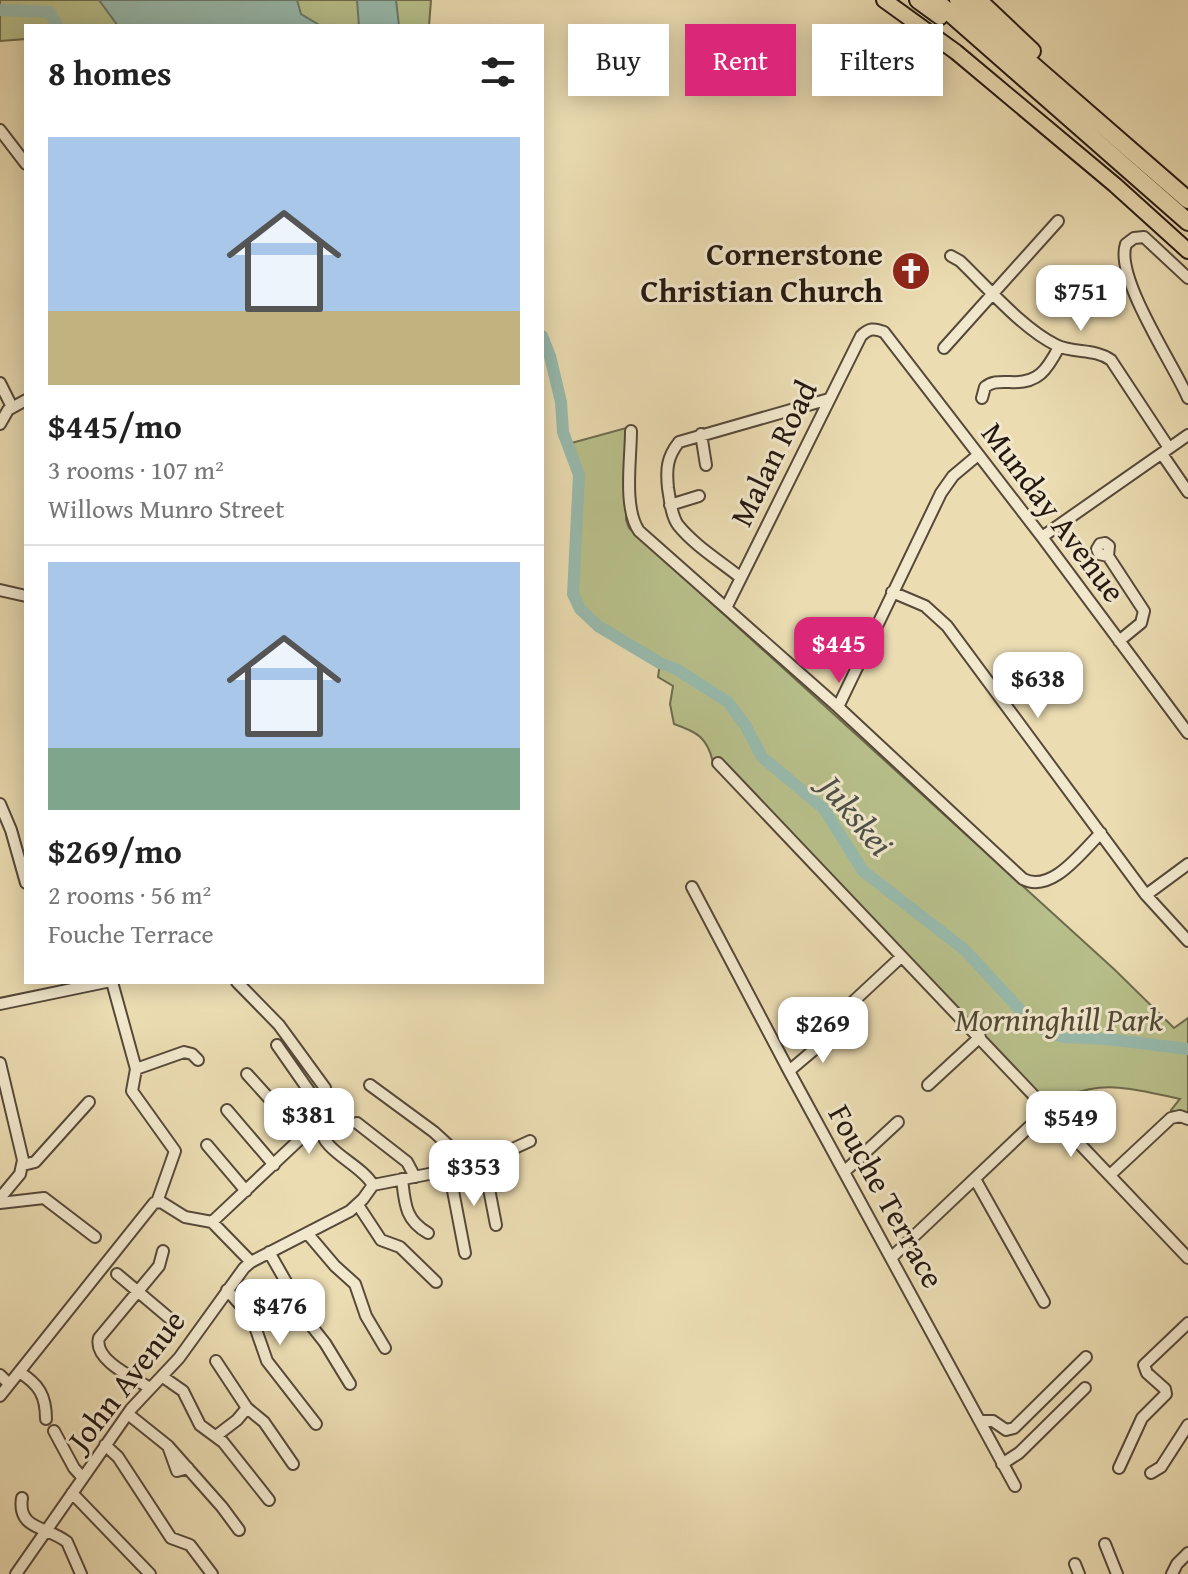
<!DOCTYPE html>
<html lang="en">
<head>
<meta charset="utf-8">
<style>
  :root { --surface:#fff; --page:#f6f6f6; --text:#222; --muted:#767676; --line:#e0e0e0; --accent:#db2777 }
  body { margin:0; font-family:"Gentium Book Plus",serif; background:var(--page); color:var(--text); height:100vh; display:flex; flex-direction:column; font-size:30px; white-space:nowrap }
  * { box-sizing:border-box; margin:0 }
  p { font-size:26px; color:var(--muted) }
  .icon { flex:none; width:44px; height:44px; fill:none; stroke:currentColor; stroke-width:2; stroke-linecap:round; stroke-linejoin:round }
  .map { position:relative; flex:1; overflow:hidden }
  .sheet { position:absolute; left:24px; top:24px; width:520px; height:960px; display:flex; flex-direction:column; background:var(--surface); border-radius:0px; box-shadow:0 4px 20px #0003 }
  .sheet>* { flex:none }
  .banner { position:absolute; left:568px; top:24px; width:500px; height:72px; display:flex; gap:16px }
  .price { position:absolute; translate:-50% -68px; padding:0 18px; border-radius:16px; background:#fff; color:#222; font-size:26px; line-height:52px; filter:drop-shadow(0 2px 4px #0008) }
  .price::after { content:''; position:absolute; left:50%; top:48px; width:24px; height:18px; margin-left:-12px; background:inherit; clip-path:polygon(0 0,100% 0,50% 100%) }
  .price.current { background:var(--accent); color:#fff }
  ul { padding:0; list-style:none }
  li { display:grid; align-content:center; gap:16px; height:424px; padding:0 24px }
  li+li { border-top:2px solid var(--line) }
  li span { display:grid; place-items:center; height:248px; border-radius:0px; color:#555 }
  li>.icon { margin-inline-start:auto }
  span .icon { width:144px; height:144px; fill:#fffc; stroke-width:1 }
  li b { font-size:34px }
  h2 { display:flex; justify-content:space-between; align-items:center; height:96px; padding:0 24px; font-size:34px }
  .chip { padding:0 28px; border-radius:0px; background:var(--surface); box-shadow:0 4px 20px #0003; font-size:28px; line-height:72px }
  .chip.current { background:var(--accent); color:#fff }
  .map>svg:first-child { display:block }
  .green { fill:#b8c08b; stroke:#6e6c4e; stroke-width:2 }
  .water { fill:#98bbae; stroke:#6a7a6f; stroke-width:2 }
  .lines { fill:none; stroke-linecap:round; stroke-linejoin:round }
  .river { stroke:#98bbae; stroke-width:12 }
  .minor-casing { stroke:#564939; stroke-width:14 }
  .major-casing { stroke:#251811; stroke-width:18 }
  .highway-casing { stroke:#251811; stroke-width:20 }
  .minor { stroke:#f2e8cd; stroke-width:10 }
  .major { stroke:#ebdcb2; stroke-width:14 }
  .highway { stroke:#ebdcb2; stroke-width:16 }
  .labels { text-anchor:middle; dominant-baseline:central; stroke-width:6; stroke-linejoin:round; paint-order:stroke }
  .poi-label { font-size:32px; font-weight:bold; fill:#251811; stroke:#f2e8cd; text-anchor:end }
  .street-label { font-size:32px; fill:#251811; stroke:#f2e8cd }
  .park-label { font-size:32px; font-style:italic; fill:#514a36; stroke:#f2e8cd }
  .water-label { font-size:34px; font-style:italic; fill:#4d5148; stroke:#f2e8cd }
</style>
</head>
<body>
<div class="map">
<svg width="1188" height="1574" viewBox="0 0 1188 1574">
  <rect width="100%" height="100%" fill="#ebdcb2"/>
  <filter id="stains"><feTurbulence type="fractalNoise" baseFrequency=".0025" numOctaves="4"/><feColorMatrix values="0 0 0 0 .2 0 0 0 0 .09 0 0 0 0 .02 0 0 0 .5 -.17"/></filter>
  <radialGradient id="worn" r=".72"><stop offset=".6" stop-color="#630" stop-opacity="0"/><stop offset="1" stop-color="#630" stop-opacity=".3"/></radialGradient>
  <!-- green -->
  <path class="green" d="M0 0H431L429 26H26V39L0 41Z
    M626 428V520L629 528 1115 970 1174 1028 1188 1018V1123L1171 1110 1180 1099C1147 1092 1105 1079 1072 1095 1063 1100 1055 1110 1048 1116L713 762C707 737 697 732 674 724L670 704 673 686 658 677 660 663C628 645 588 630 573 594L579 475 568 444Z"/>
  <!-- water -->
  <path class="water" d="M99 0H297L301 14 321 26H118Z
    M357 0H396L399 26H359Z"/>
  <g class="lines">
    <!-- river -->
    <path class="river" d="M0 10 50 12 57 26
      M542 336 550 356 561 402 563 432 579 475 573 594 580 609 598 626 660 663 676 669 728 702 745 725 762 757 824 809 863 871 965 950 1032 1023 1051 1034 1064 1037 1107 1039 1188 1049"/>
    <!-- minor casing -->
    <g class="minor-casing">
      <path id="minor" d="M0 130 26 164
        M951 256 960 261C988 288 1022 328 1056 345 1074 354 1094 348 1111 360L1169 448
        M1188 278 1144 237 1134 238 1126 244C1114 277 1174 365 1188 398
        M944 348 1058 221
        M0 383 12 407
        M982 398 985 387C993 381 1000 382 1010 382 1038 384 1047 370 1059 347
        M0 424 8 410 26 400
        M631 431C631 459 623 508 639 531L838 707 1023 879C1052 894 1082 851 1101 833
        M701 434 706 465
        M1162 454 1188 492
        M670 505 699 496
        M1042 537 1188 435
        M1108 556 1109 546 1105 543 1100 544 1097 549 1099 554 1108 556 1144 611 1141 623 1119 641
        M741 578C720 561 695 546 678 525 671 515 670 500 668 488 666 469 667 457 679 442L829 399
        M0 590 26 596
        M892 592 925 606 947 626 1146 895 1188 941
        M726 608 861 336C869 328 874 328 884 332L1042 537 1188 733
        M838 707 941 493 953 476 978 455
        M718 763 1188 1258
        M0 804 11 830 26 883
        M692 887 789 1071 1015 1486
        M1146 895 1188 864
        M112 982 136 1069
        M237 982 279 1025 325 1088C331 1104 325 1112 320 1126 322 1152 360 1163 373 1185
        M0 1004 106 982
        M842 1012 901 957
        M277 1045 314 1098 311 1108 295 1127
        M0 1063 23 1160 20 1174 0 1198
        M789 1071 835 1032
        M370 1085 434 1132 471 1166
        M928 1085 980 1037
        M227 1110 274 1165
        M357 1123 407 1162 415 1177
        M207 1145 246 1191
        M484 1163 496 1225
        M23 1165 35 1162 89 1102
        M449 1170 465 1253
        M844 1172 898 1122
        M1110 1175 1171 1118 1180 1116 1188 1119
        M402 1179C405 1204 405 1220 428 1233
        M975 1179 1044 1302
        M373 1185 480 1164 530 1141
        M157 1202 175 1151 132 1091 136 1069 184 1052 192 1054 198 1060
        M0 1203 44 1198 95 1237
        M358 1205 381 1240 400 1247 436 1282
        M212 1222 298 1141 295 1127 247 1074
        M307 1233 335 1266 355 1284 366 1316 385 1348
        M269 1252 310 1324 325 1343 350 1384
        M891 1258 1047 1110
        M117 1274 168 1317
        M227 1290 252 1318 267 1361 316 1424
        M216 1361 247 1408 264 1422 293 1464
        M19 1372C39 1384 46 1396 46 1419
        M0 1375 9 1384
        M163 1377 183 1391 200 1425 223 1442 269 1500
        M150 1388C134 1378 93 1360 99 1338L159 1266 163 1251
        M0 1396 154 1203 161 1202 185 1217 212 1222 251 1262
        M128 1414 168 1446 177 1471 188 1468
        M980 1421H993L1006 1430 1014 1428 1086 1357
        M54 1431 74 1468 83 1478
        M216 1436 237 1420 247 1408
        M105 1445 118 1457 171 1538 190 1545 212 1574
        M168 1446 222 1507 239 1530
        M1002 1464 1019 1453 1085 1388
        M1119 1468 1142 1418 1166 1394 1165 1389 1147 1373 1144 1365 1188 1323
        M1151 1473 1161 1467 1188 1425
        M72 1493 150 1574
        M22 1498C17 1530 47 1526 67 1542L81 1574
        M1105 1544 1117 1574
        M1075 1564 1079 1574
        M16 1574 131 1409 179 1358 244 1268 251 1262 350 1211 363 1199 373 1185
        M1172 1574 1177 1564 1188 1553"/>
    </g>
    <!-- major casing -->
    <g class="major-casing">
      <path id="major" d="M884 0 956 52 1115 185 1188 251"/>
    </g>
    <!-- highway casing -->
    <g class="highway-casing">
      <path id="highway" d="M918 0 940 16
        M935 0 1188 222
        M958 0 1188 200
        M978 0 1032 51"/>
    </g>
    <!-- minor -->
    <use href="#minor" class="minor"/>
    <!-- major -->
    <use href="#major" class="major"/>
    <!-- highway -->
    <use href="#highway" class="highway"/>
  </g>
  <!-- icons -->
  <defs>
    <g id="church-disc" transform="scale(2)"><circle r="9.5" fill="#8f2418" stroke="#f2e8cd"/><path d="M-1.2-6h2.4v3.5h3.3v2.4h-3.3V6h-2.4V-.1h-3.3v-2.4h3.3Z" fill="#fff"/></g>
  </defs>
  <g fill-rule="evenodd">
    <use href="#church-disc" x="911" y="271"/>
  </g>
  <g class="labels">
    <!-- poi labels -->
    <g class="poi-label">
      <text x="883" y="253">Cornerstone<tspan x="883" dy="37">Christian Church</tspan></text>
    </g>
    <!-- street labels -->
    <g class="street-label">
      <text transform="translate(773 453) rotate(-64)">Malan Road</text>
      <text transform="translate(1054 512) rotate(53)">Munday Avenue</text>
      <text transform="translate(887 1196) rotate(61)">Fouche Terrace</text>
      <text transform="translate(126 1380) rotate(-52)">John Avenue</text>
    </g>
    <!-- park labels -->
    <g class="park-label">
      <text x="1059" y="1019">Morninghill Park</text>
    </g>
    <!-- water labels -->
    <g class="water-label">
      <text transform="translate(857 815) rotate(50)">Jukskei</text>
    </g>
  </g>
  <rect width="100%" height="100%" filter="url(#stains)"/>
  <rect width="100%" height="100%" fill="url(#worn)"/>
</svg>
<b class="price" style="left:1081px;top:333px">$751</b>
<b class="price current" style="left:839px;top:685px">$445</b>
<b class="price" style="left:1038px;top:720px">$638</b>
<b class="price" style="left:823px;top:1065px">$269</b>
<b class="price" style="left:309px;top:1156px">$381</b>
<b class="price" style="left:1071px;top:1159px">$549</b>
<b class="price" style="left:474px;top:1208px">$353</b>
<b class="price" style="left:280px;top:1347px">$476</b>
<div class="banner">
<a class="chip">Buy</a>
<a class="chip current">Rent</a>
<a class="chip">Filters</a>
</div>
<section class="sheet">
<h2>8 homes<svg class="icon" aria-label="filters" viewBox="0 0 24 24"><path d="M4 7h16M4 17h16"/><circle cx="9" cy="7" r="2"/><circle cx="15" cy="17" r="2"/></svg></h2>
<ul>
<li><span style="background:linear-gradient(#a9c7e8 70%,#c2b280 0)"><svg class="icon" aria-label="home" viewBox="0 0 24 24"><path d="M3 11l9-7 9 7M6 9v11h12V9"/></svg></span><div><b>$445/mo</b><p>3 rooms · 107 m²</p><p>Willows Munro Street</p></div></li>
<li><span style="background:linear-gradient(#a9c7e8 75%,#7fa58c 0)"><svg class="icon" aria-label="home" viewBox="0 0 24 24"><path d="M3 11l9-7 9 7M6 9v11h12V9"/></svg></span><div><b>$269/mo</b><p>2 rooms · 56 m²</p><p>Fouche Terrace</p></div></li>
</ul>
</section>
</div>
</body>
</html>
